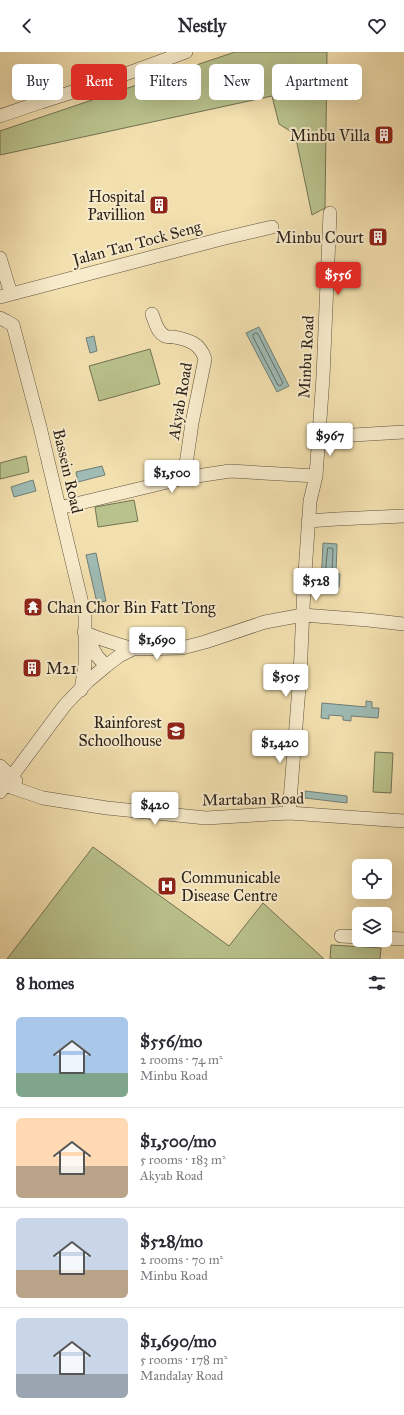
<!DOCTYPE html>
<html lang="en">
<head>
<meta charset="utf-8">
<style>
  :root { --surface:#fff; --page:#f2f2f3; --text:#2b2b33; --muted:#7c7c81; --line:#e1e1e2; --accent:#d93025 }
  body { margin:0; font-family:"IM FELL Great Primer",serif; background:var(--page); color:var(--text); height:100vh; display:flex; flex-direction:column; font-size:15px; white-space:nowrap }
  * { box-sizing:border-box; margin:0 }
  p { font-size:13px; color:var(--muted) }
  .icon { flex:none; width:22px; height:22px; fill:none; stroke:currentColor; stroke-width:2; stroke-linecap:round; stroke-linejoin:round }
  .map { position:relative; height:907px; overflow:hidden }
  .side { display:flex; flex-direction:column; background:var(--surface); flex:1 }
  .side>* { flex:none }
  .top-card { position:absolute; left:12px; top:12px; width:380px; height:36px; display:flex; gap:8px }
  .controls { position:absolute; left:352px; top:807px; display:grid; gap:8px }
  .controls a { display:grid; place-items:center; width:40px; height:40px; border-radius:6px; background:var(--surface); box-shadow:0 4px 16px #0002; font-size:20px }
  .price { position:absolute; translate:-50% -34px; padding:0 9px; border-radius:4px; background:#fff; color:#222; font-size:13px; line-height:26px; filter:drop-shadow(0 1px 2px #0008) }
  .price::after { content:''; position:absolute; left:50%; top:24px; width:12px; height:9px; margin-left:-6px; background:inherit; clip-path:polygon(0 0,100% 0,50% 100%) }
  .price.selected { background:var(--accent); color:#fff }
  ul { padding:0; list-style:none }
  li { display:flex; align-items:center; gap:12px; height:100px; padding:0 16px }
  li+li { border-top:1px solid var(--line) }
  li span { display:grid; place-items:center; flex:none; width:112px; height:80px; border-radius:6px; color:#555 }
  li>.icon { margin-inline-start:auto }
  span .icon { width:48px; height:48px; fill:#fffc; stroke-width:1 }
  li b { font-size:17px }
  h2 { display:flex; justify-content:space-between; align-items:center; height:48px; padding:0 16px; font-size:17px }
  .pill { padding:0 14px; border-radius:6px; background:var(--surface); box-shadow:0 4px 16px #0002; font-size:14px; line-height:36px }
  .pill.selected { background:var(--accent); color:#fff }
  header { display:flex; justify-content:space-between; align-items:center; height:52px; padding:0 16px; background:var(--surface); font-size:18px; font-weight:800 }
  .map>svg:first-child { display:block }
  .green { fill:#b9c28c; stroke:#727254 }
  .water { fill:#9ebbb4; stroke:#707e77 }
  .lines { fill:none; stroke-linecap:round; stroke-linejoin:round }
  .shore { stroke:#656f68; stroke-width:1 }
  .minor-casing { stroke:#5e5240; stroke-width:14 }
  .minor { stroke:#f7ebcb; stroke-width:13 }
  .labels { text-anchor:middle; dominant-baseline:central; stroke-width:4; stroke-linejoin:round; paint-order:stroke }
  .poi-label { font-size:16px; fill:#2c231b; stroke:#f7ebcb; text-anchor:end }
  .street-label { font-size:16px; fill:#2c231b; stroke:#f7ebcb }
</style>
</head>
<body>
<header><svg class="icon" aria-label="back" viewBox="0 0 24 24"><path d="M15 5l-7 7 7 7"/></svg>Nestly<svg class="icon" aria-label="heart" viewBox="0 0 24 24"><path d="M12 20l-8-8c-3-5 5-10 8-4 3-6 11-1 8 4z"/></svg></header>
<div class="map">
<svg width="404" height="907" viewBox="0 0 404 907">
  <rect width="100%" height="100%" fill="#f3e0af"/>
  <filter id="stains"><feTurbulence type="fractalNoise" baseFrequency=".005" numOctaves="4"/><feColorMatrix values="0 0 0 0 .2 0 0 0 0 .09 0 0 0 0 .02 0 0 0 .5 -.17"/></filter>
  <radialGradient id="worn" r=".72"><stop offset=".6" stop-color="#630" stop-opacity="0"/><stop offset="1" stop-color="#630" stop-opacity=".3"/></radialGradient>
  <!-- green -->
  <path class="green" d="M235 0H327L325 156 312 163 295 82 279 72 272 44 0 103V79Z
    M150 297 160 332 99 349 89 314Z
    M26 404 29 420 0 427V411Z
    M134 448 138 469 98 475 95 455Z
    M375 700 393 701 391 741 373 740Z
    M93 795 229 894 263 851 324 907H7Z
    M331 893 381 896 380 907H330Z"/>
  <!-- water -->
  <path class="water" d="M259 275 289 334 277 340 246 281Z
    M94 284 97 299 90 301 86 286Z
    M102 414 105 423 78 430 76 420Z
    M33 428 36 439 14 445 11 435Z
    M323 491 337 492 336 521 340 522 339 535 321 533Z
    M96 501 106 549 97 551 86 503Z
    M366 649 372 650V656H379L378 666 351 664V669L343 668V664L329 663V667L321 666 322 651 366 655Z
    M305 739 347 744V751L305 746Z"/>
  <g class="lines">
    <!-- shore -->
    <path class="shore" d="M256 281 258 282 283 331 280 334 278 333 253 285V283Z
      M328 496H332L333 497 332 521 335 526 333 530H327L325 528Z"/>
    <!-- minor casing -->
    <g class="minor-casing">
      <path id="minor" d="M0 64 41 50 101 31 186 0
        M0 206 11 242
        M0 245 225 186 272 175
        M152 262C155 270 157 280 165 284 167 285 171 285 174 285 189 288 200 291 205 307L192 371 184 426
        M0 266 6 269 13 273 40 375 85 564V613L81 638
        M319 385 404 380
        M59 456 184 426 230 419 316 424
        M308 469 337 467 404 464
        M84 580C100 588 116 591 133 597
        M85 582 97 604 106 614
        M0 714 16 729
        M0 729 5 733 43 746 107 756 206 766 289 761 404 769
        M0 740 65 653 88 629 106 614 119 604 133 597 182 596 205 590 265 570 303 563 368 568 404 572
        M289 761 300 623 304 535 310 449 316 424 323 325 330 161
        M341 884 359 885
        M385 886 404 887"/>
    </g>
    <!-- minor -->
    <use href="#minor" class="minor"/>
  </g>
  <!-- icons -->
  <defs>
    <g id="building-square" transform="scale(1)"><rect x="-9" y="-9" width="18" height="18" rx="4" fill="#8f2418" stroke="#f7ebcb"/><path d="M-4-6H4V6H1V3H-1V6H-4ZM-2.5-4.3h1.7v1.8h-1.7ZM.8-4.3h1.7v1.8H.8ZM-2.5-1h1.7V.8h-1.7ZM.8-1h1.7V.8H.8Z" fill="#fff"/></g>
    <g id="temple-square" transform="scale(1)"><rect x="-9" y="-9" width="18" height="18" rx="4" fill="#8f2418" stroke="#f7ebcb"/><path d="M0-6L5-2H3V0L6.5 2.5H4V6H1.5V3h-3V6H-4V2.5H-6.5L-3 0V-2H-5Z" fill="#fff"/></g>
    <g id="school-square" transform="scale(1)"><rect x="-9" y="-9" width="18" height="18" rx="4" fill="#8f2418" stroke="#f7ebcb"/><path d="M0-5L7-2L0 1L-7-2ZM-4 1L0 2.5L4 1V4Q0 6-4 4Z" fill="#fff"/></g>
    <g id="hospital-square" transform="scale(1)"><rect x="-9" y="-9" width="18" height="18" rx="4" fill="#8f2418" stroke="#f7ebcb"/><path d="M-5-5h3v3.5h4V-5h3V5h-3V1.5h-4V5h-3Z" fill="#fff"/></g>
  </defs>
  <g fill-rule="evenodd">
    <use href="#building-square" x="384" y="83"/>
    <use href="#building-square" x="159" y="153"/>
    <use href="#building-square" x="378" y="185"/>
    <use href="#temple-square" x="33" y="555"/>
    <use href="#building-square" x="32" y="616"/>
    <use href="#school-square" x="176" y="679"/>
    <use href="#hospital-square" x="167" y="834"/>
  </g>
  <g class="labels">
    <!-- poi labels -->
    <g class="poi-label">
      <text x="370" y="83">Minbu Villa</text>
      <text x="145" y="144">Hospital<tspan x="145" dy="18">Pavillion</tspan></text>
      <text x="364" y="185">Minbu Court</text>
      <text x="47" y="555" text-anchor="start">Chan Chor Bin Fatt Tong</text>
      <text x="46" y="616" text-anchor="start">M21</text>
      <text x="162" y="670">Rainforest<tspan x="162" dy="18">Schoolhouse</tspan></text>
      <text x="181" y="825" text-anchor="start">Communicable<tspan x="181" dy="18">Disease Centre</tspan></text>
    </g>
    <!-- street labels -->
    <g class="street-label">
      <text transform="translate(137 191) rotate(-15)">Jalan Tan Tock Seng</text>
      <text transform="translate(306 305) rotate(-87)">Minbu Road</text>
      <text transform="translate(180 349) rotate(-80)">Akyab Road</text>
      <text transform="translate(68 419) rotate(77)">Bassein Road</text>
      <text transform="translate(253 747) rotate(-1)">Martaban Road</text>
    </g>
  </g>
  <rect width="100%" height="100%" filter="url(#stains)"/>
  <rect width="100%" height="100%" fill="url(#worn)"/>
</svg>
<div class="controls">
<a><svg class="icon" aria-label="locate" viewBox="0 0 24 24"><circle cx="12" cy="12" r="6"/><path d="M12 2v4M12 18v4M2 12h4M18 12h4"/></svg></a>
<a><svg class="icon" aria-label="layers" viewBox="0 0 24 24"><path d="M12 4l9 5-9 5-9-5zM3 14l9 5 9-5"/></svg></a>
</div>
<b class="price selected" style="left:338px;top:244px">$556</b>
<b class="price" style="left:330px;top:405px">$967</b>
<b class="price" style="left:172px;top:442px">$1,500</b>
<b class="price" style="left:316px;top:550px">$528</b>
<b class="price" style="left:157px;top:609px">$1,690</b>
<b class="price" style="left:286px;top:646px">$505</b>
<b class="price" style="left:280px;top:712px">$1,420</b>
<b class="price" style="left:155px;top:774px">$420</b>
<div class="top-card">
<a class="pill">Buy</a>
<a class="pill selected">Rent</a>
<a class="pill">Filters</a>
<a class="pill">New</a>
<a class="pill">Apartment</a>
</div>
</div>
<section class="side">
<h2>8 homes<svg class="icon" aria-label="filters" viewBox="0 0 24 24"><path d="M4 7h16M4 17h16"/><circle cx="9" cy="7" r="2"/><circle cx="15" cy="17" r="2"/></svg></h2>
<ul>
<li><span style="background:linear-gradient(#a9c7e8 70%,#7fa58c 0)"><svg class="icon" aria-label="home" viewBox="0 0 24 24"><path d="M3 11l9-7 9 7M6 9v11h12V9"/></svg></span><div><b>$556/mo</b><p>2 rooms · 74 m²</p><p>Minbu Road</p></div></li>
<li><span style="background:linear-gradient(#ffd9b3 60%,#b9a48a 0)"><svg class="icon" aria-label="home" viewBox="0 0 24 24"><path d="M3 11l9-7 9 7M6 9v11h12V9"/></svg></span><div><b>$1,500/mo</b><p>5 rooms · 183 m²</p><p>Akyab Road</p></div></li>
<li><span style="background:linear-gradient(#c9d6e8 65%,#b9a48a 0)"><svg class="icon" aria-label="home" viewBox="0 0 24 24"><path d="M3 11l9-7 9 7M6 9v11h12V9"/></svg></span><div><b>$528/mo</b><p>2 rooms · 70 m²</p><p>Minbu Road</p></div></li>
<li><span style="background:linear-gradient(#c9d6e8 70%,#9aa5b1 0)"><svg class="icon" aria-label="home" viewBox="0 0 24 24"><path d="M3 11l9-7 9 7M6 9v11h12V9"/></svg></span><div><b>$1,690/mo</b><p>5 rooms · 178 m²</p><p>Mandalay Road</p></div></li>
</ul>
</section>
</body>
</html>
